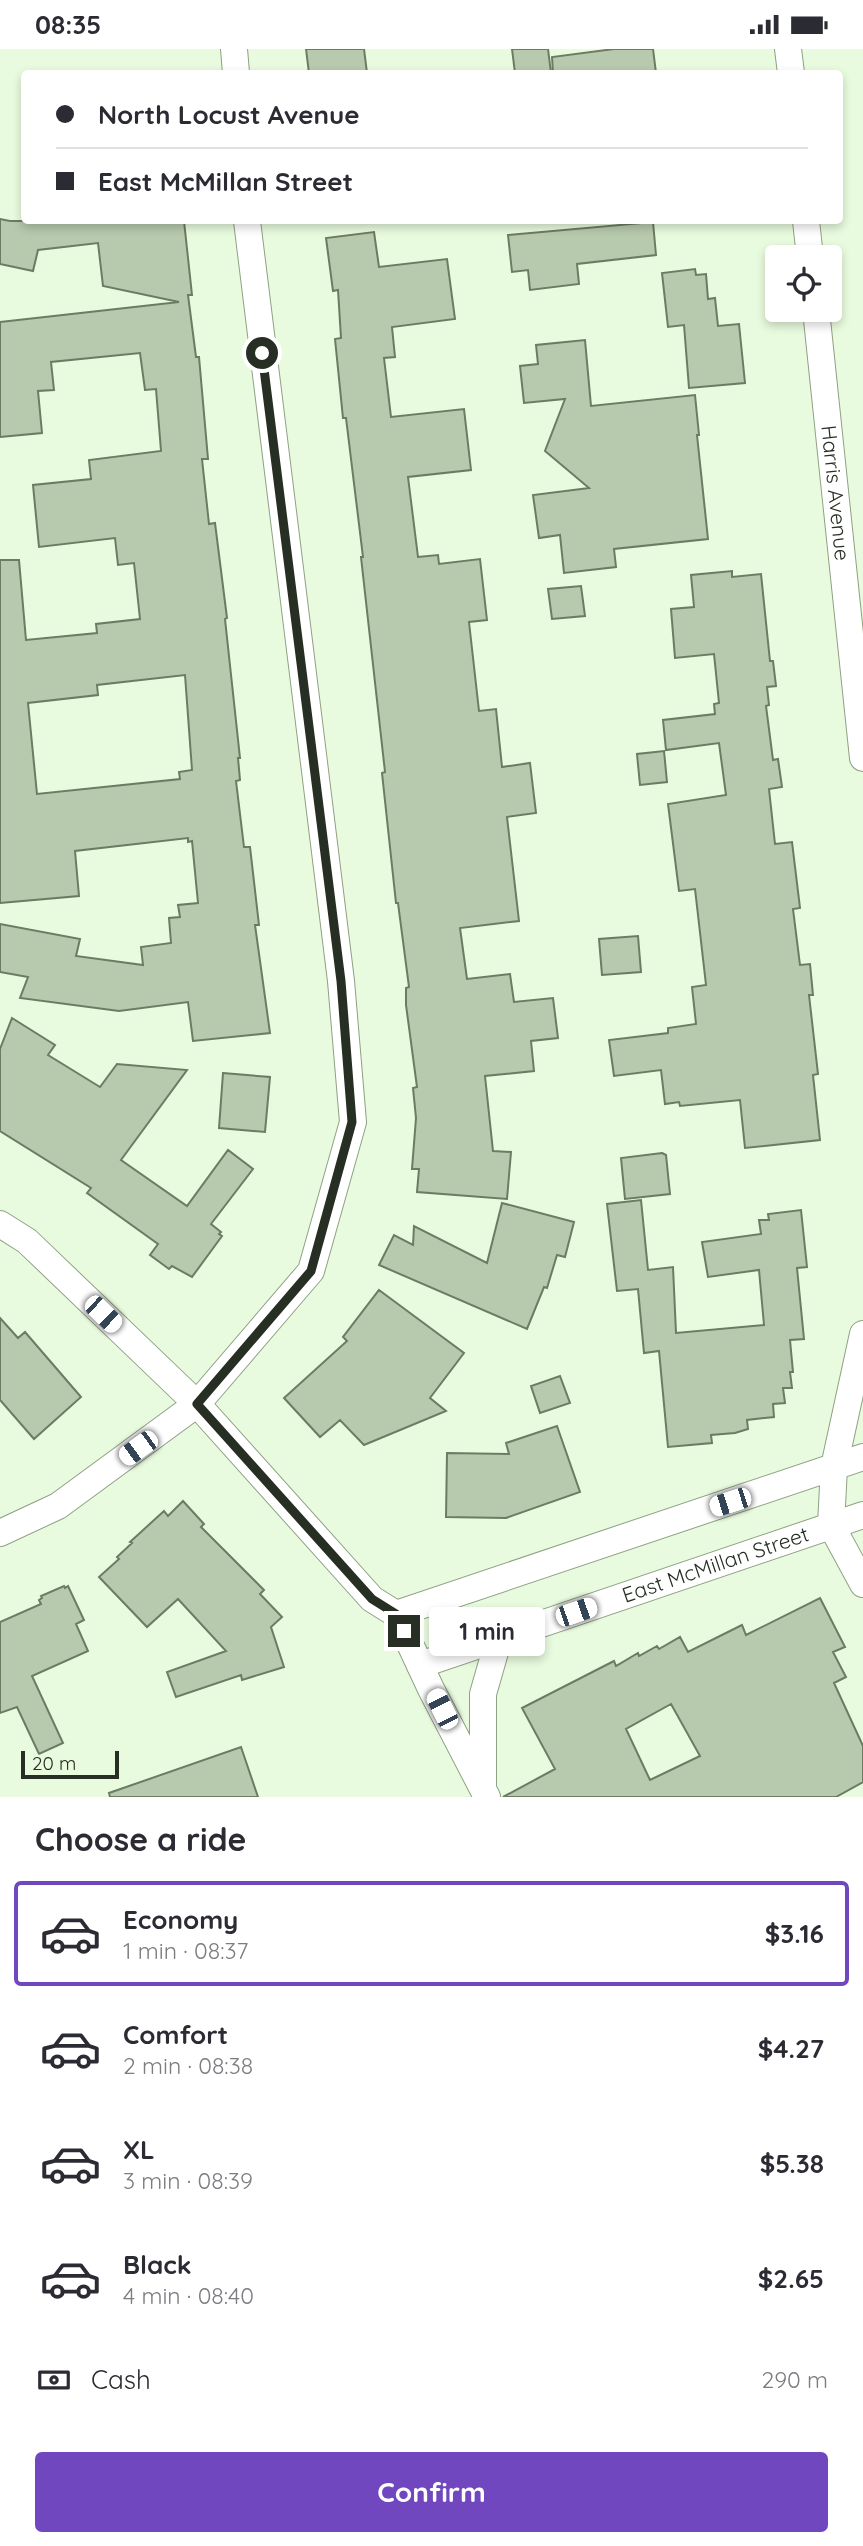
<!DOCTYPE html>
<html lang="en">
<head>
<meta charset="utf-8">
<style>
  body { margin:0; font-family:Quicksand,sans-serif; background:#f7f7f7; color:#2b2b33; height:100vh; display:flex; flex-direction:column; font-size:26px; white-space:nowrap }
  * { box-sizing:border-box; margin:0 }
  p { font-size:23px; color:#7c7c81 }
  .icon { flex:none; width:38px; height:38px; fill:none; stroke:currentColor; stroke-width:2; stroke-linecap:round; stroke-linejoin:round }
  .map { position:relative; height:1748px; overflow:hidden }
  .sheet { display:flex; flex-direction:column; background:#fff; flex:1 }
  .sheet>* { flex:none }
  .banner { position:absolute; left:21px; top:21px; width:822px; height:154px; border-radius:7px; box-shadow:0 4px 10px #0003; display:grid; align-content:center; height:154px; padding:0 35px; background:#fff }
  .buttons { position:absolute; left:765px; top:196px; display:grid; gap:14px }
  .buttons a { display:grid; place-items:center; width:77px; height:77px; border-radius:7px; background:#fff; box-shadow:0 4px 10px #0003; font-size:35px }
  .scale { position:absolute; left:21px; bottom:18px; width:98px; box-sizing:border-box; padding-left:7px; border:4px solid #272e23; border-top:0; font-size:19px; line-height:24px; white-space:nowrap; color:#272e23; -webkit-text-stroke:5px #e8fbde; paint-order:stroke }
  .end { position:absolute; width:32px; height:32px; margin:-16px; border:9px solid #272e23; background:#fff; box-shadow:0 0 0 4px #fff }
  .from { border-radius:50% }
  .bubble { position:absolute; height:49px; border-radius:7px; background:#fff; box-shadow:0 4px 10px #0003; font-size:23px; font-weight:700; line-height:49px; text-align:center }
  .car { position:absolute; width:21px; height:42px; margin:-21px -10px; border-radius:9px; box-shadow:0 0 5px 2px #0007; background:linear-gradient(#fff 24%,#345 0 40%,#fff 0 76%,#345 0 86%,#fff 0) }
  .banner b { display:flex; align-items:center; gap:24px; height:66px; font-size:26px }
  .banner b+b { border-top:2px solid #e1e1e2 }
  .banner i { width:18px; height:18px; background:#2b2b33 }
  ul { padding:0; list-style:none }
  li { display:flex; align-items:center; gap:21px; height:105px; margin:0 14px 10px; padding:0 21px; border:4px solid transparent; border-radius:7px }
  li div { flex:1 }
  li b { display:block; font-size:26px }
  li em { font-style:normal; font-weight:700 }
  li.current { border-color:#7047bf }
  li>.icon { width:63px; height:63px; stroke-width:1.5 }
  h2 { padding:0 35px; font-size:32px; line-height:84px }
  .pay { display:flex; align-items:center; gap:18px; height:77px; padding:0 35px; font-size:26px }
  .pay p { margin-inline-start:auto }
  .primary-button { display:flex; gap:14px; margin-top:auto; padding:14px 35px }
  .primary-button a { flex:1; height:80px; border-radius:7px; background:#7047bf; color:#fff; font-size:28px; font-weight:700; line-height:80px; text-align:center }
  .status { display:flex; justify-content:space-between; align-items:center; height:49px; padding:0 35px; background:#fff; direction:ltr }
  .status svg { height:19px; fill:currentColor }
  .map>svg:first-child { display:block }
  .building { fill:#b7caad; stroke:#6c7c62; stroke-width:2; fill-rule:evenodd }
  .lines { fill:none; stroke-linecap:round; stroke-linejoin:round }
  .minor-casing { stroke:#8fa185; stroke-width:28 }
  .minor { stroke:#fff; stroke-width:26 }
  .route { stroke:#272e23; stroke-width:9 }
  .labels { text-anchor:middle; stroke-width:6; stroke-linejoin:round; paint-order:stroke }
  .street-label { font-size:21px; fill:#272e23; stroke:#e8fbde }
</style>
</head>
<body>
<div class="status"><b>08:35</b><svg viewBox="0 0 49 12"><path d="M0 12V9h3v3zM5 12V6h3v6zM10 12V3h3v9zM15 12V0h3v12zM26 1h20v11H26zM47 4h2v5h-2z"/></svg></div>
<div class="map">
<svg width="863" height="1748" viewBox="0 0 863 1748">
  <rect width="100%" height="100%" fill="#e8fbde"/>
  <path class="building" d="M306,0h58l3,24h-58z
    M512,0h36l3,24h-36z
    M614,0h39l3,24h-103l-1,-16z
    M0,170l10,2h174l8,74h-4l8,62h3l9,102h-6l7,65 6,-1 12,95 -2,1 15,139h-2l2,22 -4,1 8,66h6l9,78h-4l15,108 -77,8 -5,-39 -69,9 -99,-13 8,-21 -28,-5v-48l80,15 -4,17 67,9 -2,-18 30,-4 -2,-25 11,-1 -2,-12 20,-2 -6,-62 -4,1v-4l-113,13 4,45 -79,7v-343h19l7,80 71,-7 -1,-9 44,-5 -6,-56 -16,2 -3,-27 -76,9 -6,-62 58,-6 -2,-19 72,-9 -5,-62 -11,1 -5,-37 -89,9 3,28 -16,1 4,42 -42,4v-115l179,-20 -76,-16 -5,-43 -60,7 -5,21 -33,-7zM185,626l7,95 -13,2 1,7 -143,15 -9,-91 70,-8 -1,-10z
    M653,173l3,33 -79,9 2,20 -49,6 -2,-20 -16,2 -4,-37z
    M374,183l5,35 68,-8 8,60 -63,8 3,30 -11,1 7,59 73,-8 7,61 -63,7 10,80 20,-2 1,9 41,-5 7,61 -18,2 10,89 17,-2 6,58 28,-4 6,50 -29,4 12,104 -59,7 7,51 43,-5 4,28 39,-4 5,40 -27,3 3,30 -49,5 8,75 18,1 -4,47 -90,-7 2,-23h-7l4,-51 -3,-30 4,-1 -11,-82v-17l3,-1 -11,-84h-2l-14,-130 3,-1 -24,-215h2l-17,-139h-3l-8,-79 6,-1 -3,-48 -5,1 -7,-53z
    M695,220l1,6 10,-1 2,25 7,-1 3,28 21,-2 6,59 -56,5 -5,-63 -16,2 -6,-54z
    M585,291l6,66 104,-11 4,40h-2l11,104 -94,10 2,18 -52,6 -4,-38 -21,3 -6,-43 56,-7 -44,-37 20,-52 -41,4 -4,-37 18,-2 -2,-19z
    M732,522v6l29,-3 9,87h3l3,25 -9,1 2,18 -3,1 7,54 5,-1 4,28 -13,2 6,55 17,-2 8,66 -7,1 7,56 10,-1 3,31h-4l9,79 -5,1 7,65 -75,8 -5,-48 -60,6 -1,-4 -14,2 -4,-34 -47,6 -5,-36 59,-7v-5l28,-4 -4,-37 14,-2 -11,-96 -16,2 -11,-87 58,-9 -7,-52 -53,7 -3,-30 52,-6 -1,-10 5,-1 -5,-49 -39,4 -4,-49 23,-2 -3,-32z
    M581,537l4,30 -33,3 -4,-30z
    M664,702l3,31 -27,3 -3,-31z
    M638,887l3,36 -39,3 -3,-36z
    M12,969l43,27 -7,10 52,32 17,-23 70,6 -66,90 66,46 41,-56 25,19 -42,55 10,8 -2,2 3,2 -30,41 -20,-11 -3,3 -19,-14 8,-11 -71,-51 4,-5 -91,-57v-82z
    M223,1024l47,4 -5,55 -46,-4z
    M662,1104l4,2 4,39 -45,5 -4,-41z
    M641,1151l7,70 25,-3 3,66 88,-8 -5,-55 -51,7 -6,-35 59,-8 -2,-14h10l-1,-6 33,-4 6,57 -10,1 7,71 -14,1 3,32h-3l2,16h-9l2,15 -12,1 1,13 -27,3 1,9 -13,4 -24,2 1,8 -44,4 -9,-96 -15,2 -6,-64 -21,2 -10,-87z
    M502,1154l72,19 -9,35 -8,-2 -10,33 -3,-1 -17,42 -148,-64 15,-30 19,10 1,-19 73,37z
    M379,1241l85,63 -34,45 16,13 -82,34 -24,-25 -20,17 -36,-39 63,-57 -4,-4z
    M0,1269l18,20 7,-6 56,65 -47,42 -34,-39z
    M560,1327l10,27 -30,10 -9,-27z
    M557,1377l23,66 -74,26 -60,-1 1,-64 62,1 -3,-11z
    M183,1452l21,23 -3,3 63,63 -4,4 22,23 -11,10 13,40 -42,13 -1,-5 -65,22 -9,-25 59,-21 -48,-52 -31,28 -48,-50 20,-18 -2,-2 15,-14 -2,-1 34,-31 4,5z
    M64,1537l1,2 3,-2 16,34 -8,4 12,27 -56,25 31,67 -24,11 -22,-47 -17,6v-91l41,-18 -2,-4 3,-2 -1,-2z
    M820,1549l25,49 -12,5 13,25 -12,6 29,63v36l-27,15h-333l52,-28 -33,-61 92,-47 2,5 22,-13 1,3 18,-10 2,3 21,-12 8,15 54,-27 4,10zM671,1655l29,52 -50,24 -24,-51z
    M241,1698l17,50h-148l-1,-4z"/>
  <g class="lines">
    <defs>
      <g id="minor">
        <path d="M234,0l2,24"/>
        <path d="M788,0l3,24"/>
        <path d="M806,172l4,36"/>
        <path id="s1" d="M816,261l47,448"/>
        <path d="M0,1175l27,17 170,163 114,-133 42,-149 -12,-141 -94,-760"/>
        <path d="M863,1285l-29,133 -3,58 32,59"/>
        <path d="M0,1484l58,-27 139,-102 175,195 24,15 35,75 56,108"/>
        <path d="M396,1565l467,-157"/>
        <path id="s2" d="M420,1616l443,-150"/>
        <path d="M483,1735v-90l16,-56"/>
      </g>
    </defs>
    <use href="#minor" class="minor-casing"/>
    <use href="#minor" class="minor"/>
  </g>
  <g class="lines">
    <path class="route" d="M262,304l79,628 11,141 -41,149 -114,133 175,195 24,15 8,17"/>
  </g>
  <g class="labels">
    <g class="street-label">
      <text dy="7" stroke="none"><textPath href="#s1" startOffset="184">Harris Avenue</textPath></text>
      <text dy="7" stroke="none"><textPath href="#s2" startOffset="312">East McMillan Street</textPath></text>
    </g>
  </g>
</svg>
<div class="buttons">
<a><svg class="icon" aria-label="locate" viewBox="0 0 24 24"><circle cx="12" cy="12" r="6"/><path d="M12 2v4M12 18v4M2 12h4M18 12h4"/></svg></a>
</div>
<div class="scale">20 m</div>
<i class="end from" style="left:262px;top:304px"></i>
<i class="end" style="left:404px;top:1582px"></i>
<div class="bubble" style="left:429px;top:1558px;width:116px">1 min</div>
<i class="car" style="left:103px;top:1265px;rotate:134deg"></i>
<i class="car" style="left:138px;top:1399px;rotate:234deg"></i>
<i class="car" style="left:730px;top:1453px;rotate:252deg"></i>
<i class="car" style="left:576px;top:1563px;rotate:71deg"></i>
<i class="car" style="left:442px;top:1660px;rotate:333deg"></i>
<div class="banner">
<b><i class="from"></i>North Locust Avenue</b>
<b><i></i>East McMillan Street</b>
</div>
</div>
<section class="sheet">
<h2>Choose a ride</h2>
<ul>
<li class="current"><svg class="icon" aria-label="car" viewBox="0 0 24 24"><path d="M5 17H2v-5l4-1 3-4h7l3 4 3 1v5h-3M9 17h6M6 11h13"/><circle cx="7" cy="17" r="2"/><circle cx="17" cy="17" r="2"/></svg><div><b>Economy</b><p>1 min · 08:37</p></div><em>$3.16</em></li>
<li><svg class="icon" aria-label="car" viewBox="0 0 24 24"><path d="M5 17H2v-5l4-1 3-4h7l3 4 3 1v5h-3M9 17h6M6 11h13"/><circle cx="7" cy="17" r="2"/><circle cx="17" cy="17" r="2"/></svg><div><b>Comfort</b><p>2 min · 08:38</p></div><em>$4.27</em></li>
<li><svg class="icon" aria-label="car" viewBox="0 0 24 24"><path d="M5 17H2v-5l4-1 3-4h7l3 4 3 1v5h-3M9 17h6M6 11h13"/><circle cx="7" cy="17" r="2"/><circle cx="17" cy="17" r="2"/></svg><div><b>XL</b><p>3 min · 08:39</p></div><em>$5.38</em></li>
<li><svg class="icon" aria-label="car" viewBox="0 0 24 24"><path d="M5 17H2v-5l4-1 3-4h7l3 4 3 1v5h-3M9 17h6M6 11h13"/><circle cx="7" cy="17" r="2"/><circle cx="17" cy="17" r="2"/></svg><div><b>Black</b><p>4 min · 08:40</p></div><em>$2.65</em></li>
</ul>
<div class="pay"><svg class="icon" aria-label="cash" viewBox="0 0 24 24"><path d="M3 7h18v10H3z"/><circle cx="12" cy="12" r="2"/></svg>Cash<p>290 m</p></div>
<div class="primary-button"><a>Confirm</a></div>
</section>
</body>
</html>
